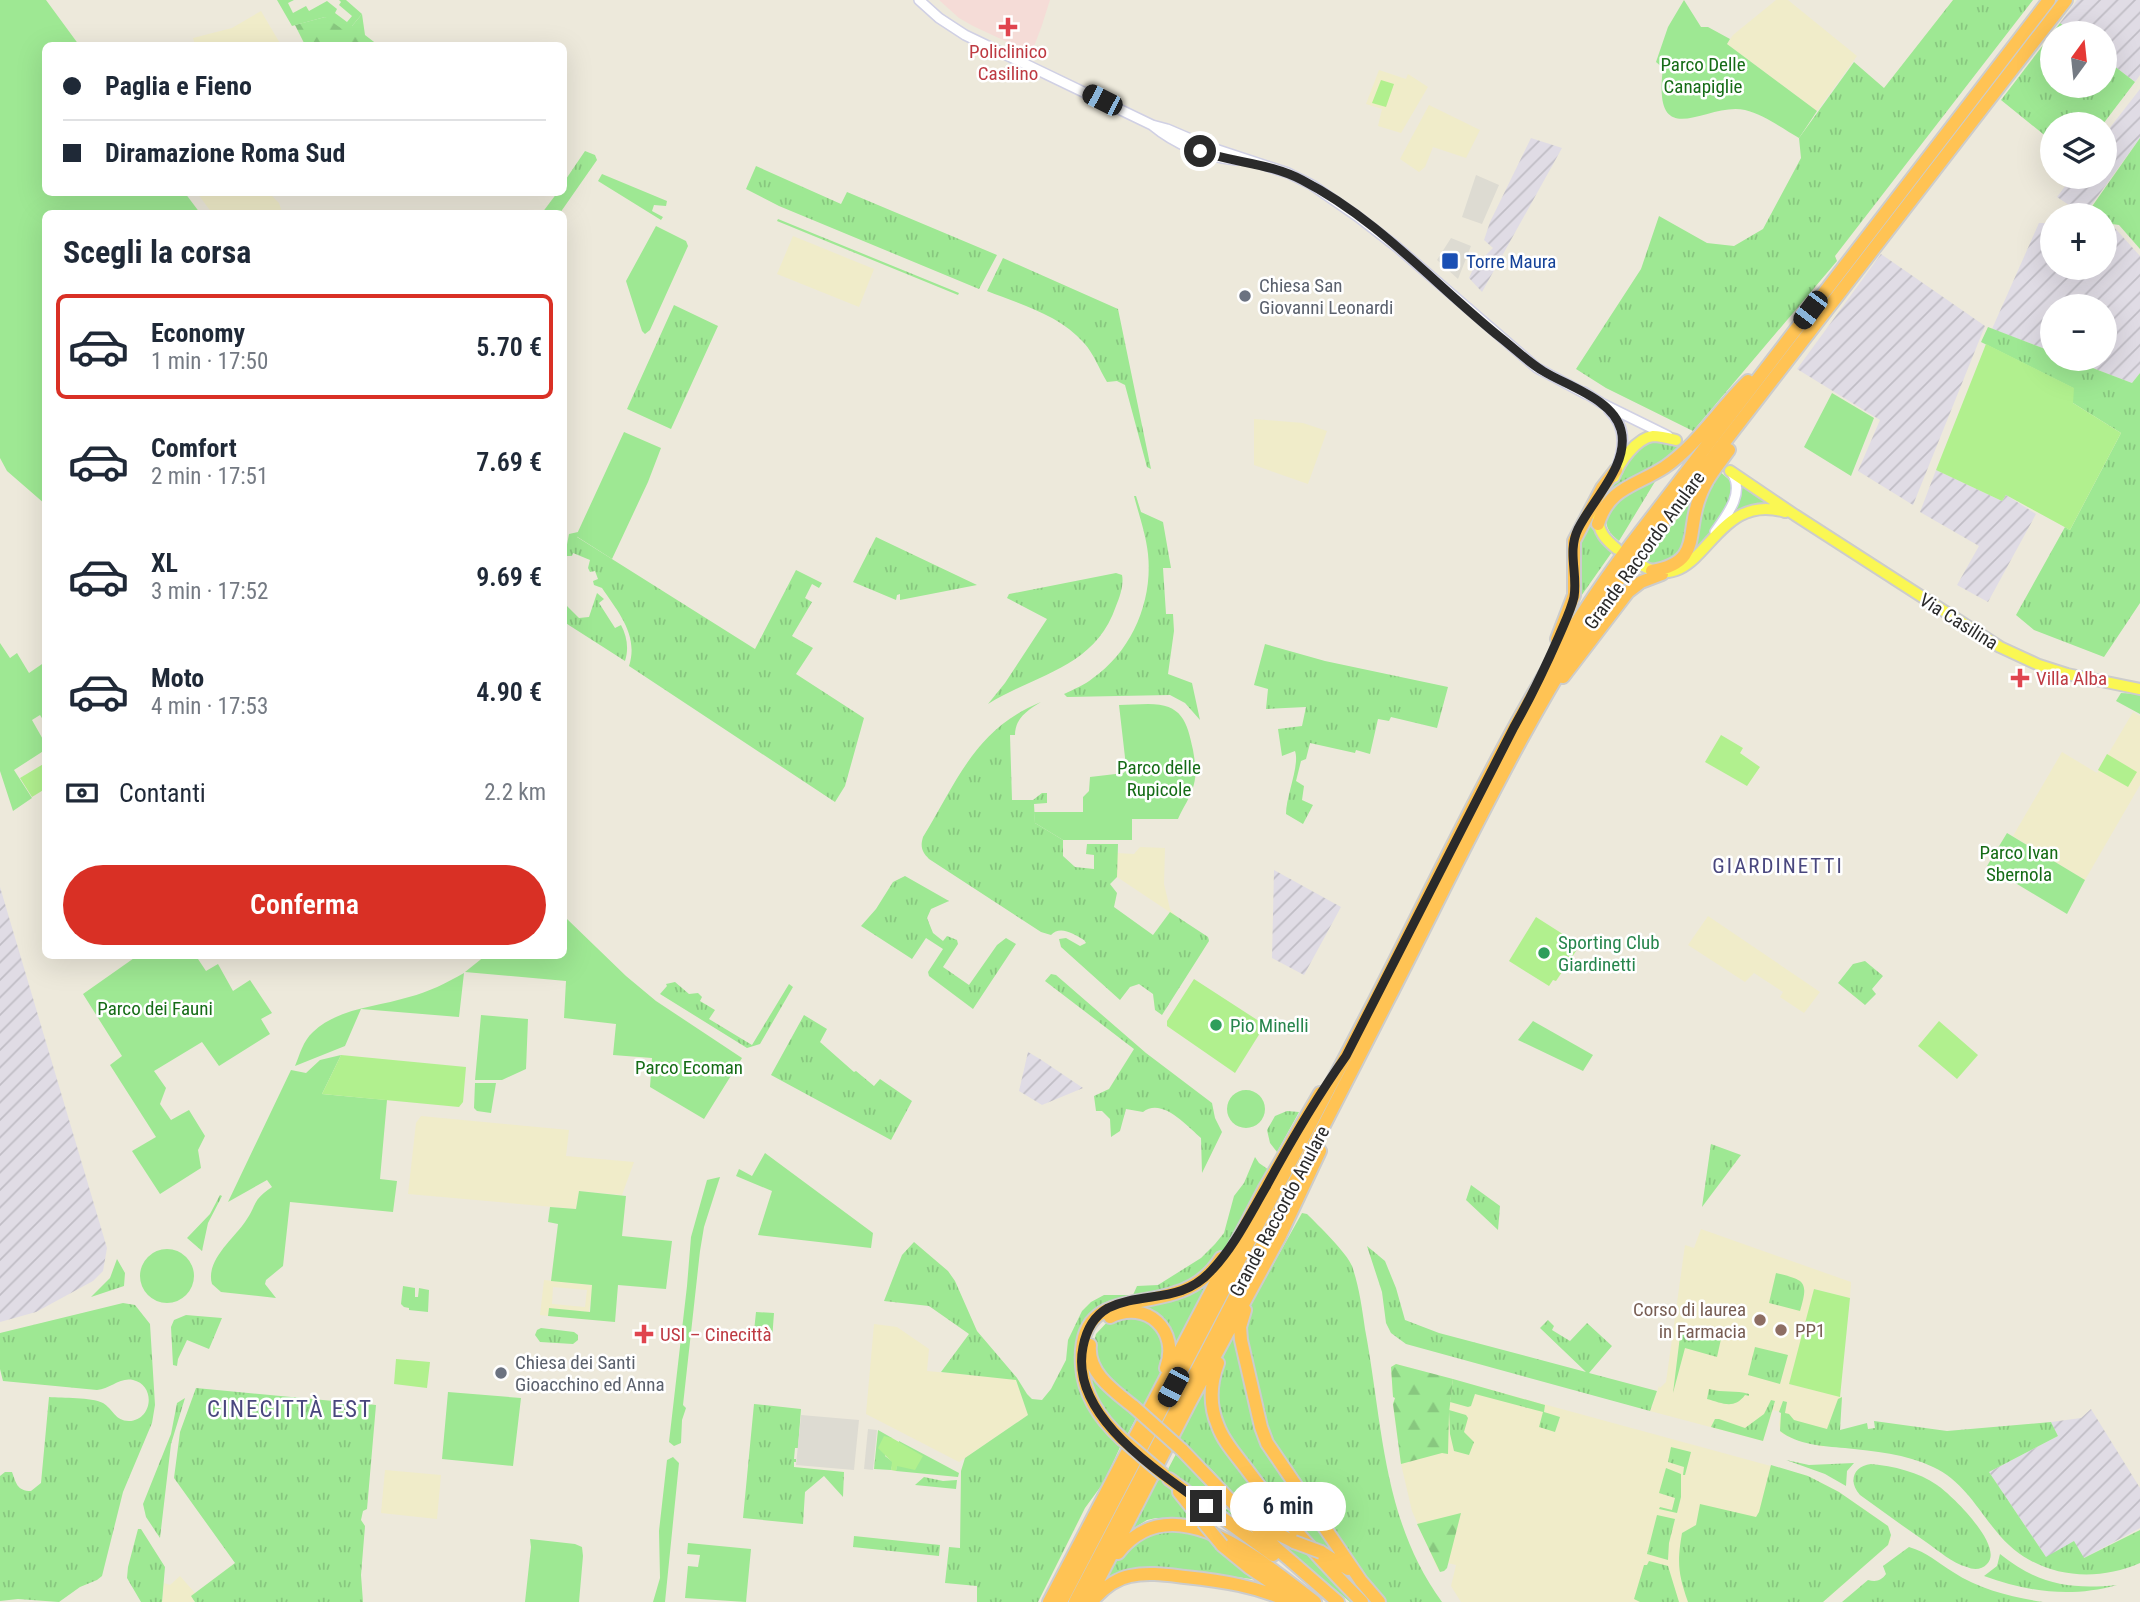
<!DOCTYPE html>
<html lang="it">
<head>
<meta charset="utf-8">
<style>
  body { margin:0; font-family:"Roboto Condensed",sans-serif; background:#f6f6f7; color:#1f2937; height:100vh; display:flex; flex-direction:column; font-size:26px; white-space:nowrap }
  * { box-sizing:border-box; margin:0 }
  p { font-size:23px; color:#747a83 }
  .icon { flex:none; width:38px; height:38px; fill:none; stroke:currentColor; stroke-width:2; stroke-linecap:round; stroke-linejoin:round }
  .map { position:relative; flex:1; overflow:hidden }
  .details { position:absolute; left:42px; top:210px; width:525px; height:749px; display:flex; flex-direction:column; background:#fff; border-radius:10px; box-shadow:0 7px 28px #0002 }
  .details>* { flex:none }
  .guide { position:absolute; left:42px; top:42px; width:525px; height:154px; border-radius:10px; box-shadow:0 7px 28px #0002; display:grid; align-content:center; height:154px; padding:0 21px; background:#fff }
  .needle { width:46px; rotate:15deg }
  .buttons { position:absolute; left:2040px; top:21px; display:grid; gap:14px }
  .buttons a { display:grid; place-items:center; width:77px; height:77px; border-radius:50%; background:#fff; box-shadow:0 7px 28px #0002; font-size:35px }
  .end { position:absolute; width:32px; height:32px; margin:-16px; border:9px solid #2a2a2a; background:#fff; box-shadow:0 0 0 4px #fff }
  .from { border-radius:50% }
  .bubble { position:absolute; height:49px; border-radius:24px; background:#fff; box-shadow:0 7px 28px #0002; font-size:23px; font-weight:600; line-height:49px; text-align:center }
  .car { position:absolute; width:21px; height:42px; margin:-21px -10px; border-radius:9px; box-shadow:0 0 5px 2px #0007; background:linear-gradient(#222 24%,#8ab4d8 0 40%,#222 0 76%,#8ab4d8 0 86%,#222 0) }
  .guide b { display:flex; align-items:center; gap:24px; height:66px; font-size:26px }
  .guide b+b { border-top:2px solid #e0e1e3 }
  .guide i { width:18px; height:18px; background:#1f2937 }
  ul { padding:0; list-style:none }
  li { display:flex; align-items:center; gap:21px; height:105px; margin:0 14px 10px; padding:0 7px; border:4px solid transparent; border-radius:10px }
  li div { flex:1 }
  li b { display:block; font-size:26px }
  li em { font-style:normal; font-weight:600 }
  li.active { border-color:#d93025 }
  li>.icon { width:63px; height:63px; stroke-width:1.5 }
  h2 { padding:0 21px; font-size:32px; line-height:84px }
  .pay { display:flex; align-items:center; gap:18px; height:77px; padding:0 21px; font-size:26px }
  .pay p { margin-inline-start:auto }
  .button { display:flex; gap:14px; margin-top:auto; padding:14px 21px }
  .button a { flex:1; height:80px; border-radius:42px; background:#d93025; color:#fff; font-size:28px; font-weight:600; line-height:80px; text-align:center }
  .map>svg:first-child { display:block }
  .industrial { fill:url(#industrial-furrows) }
  .education { fill:#f0ecc9; fill-rule:evenodd }
  .medical { fill:#f5dcd7 }
  .grass { fill:url(#grass-tufts) }
  .forest { fill:url(#forest-firs) }
  .park { fill:#9ee893 }
  .pitch { fill:#b1f08e }
  .plaza { fill:#dddbd2 }
  .lines { fill:none; stroke-linecap:round; stroke-linejoin:round }
  .secondary-casing { stroke:#d0d0e4; stroke-width:12 }
  .primary-casing { stroke:#ccc; stroke-width:14 }
  .highway-casing { stroke:#ccc; stroke-width:16 }
  .secondary { stroke:#fff; stroke-width:9 }
  .primary { stroke:#faf753; stroke-width:10 }
  .highway { stroke:#ffc354; stroke-width:12 }
  .highway-bridge-casing { stroke:#ccc; stroke-width:16; stroke-linecap:butt }
  .highway-bridge { stroke:#ffc354; stroke-width:12 }
  .route { stroke:#2a2a2a; stroke-width:9 }
  .health-dot { fill:#e0444e; stroke:#fff; stroke-width:2.5 }
  .transit-dot { fill:#1a4fb4; stroke:#fff; stroke-width:2.5 }
  .worship-dot { fill:#6b7280; stroke:#fff; stroke-width:2.5 }
  .leisure-dot { fill:#2e9e5b; stroke:#fff; stroke-width:2.5 }
  .education-dot { fill:#8d6e63; stroke:#fff; stroke-width:2.5 }
  .labels { text-anchor:middle; stroke-width:5; stroke-linejoin:round; paint-order:stroke }
  .health-label { font-size:19px; fill:#be3a42; stroke:#fff; text-anchor:start }
  .park-label { font-size:19px; fill:#156c16; stroke:#fff }
  .transit-label { font-size:19px; fill:#164399; stroke:#fff; text-anchor:start }
  .worship-label { font-size:19px; fill:#5b616d; stroke:#fff; text-anchor:start }
  .street-label { font-size:19px; fill:#2a2a2a; stroke:#fff }
  .leisure-label { font-size:19px; fill:#27864d; stroke:#fff; text-anchor:start }
  .education-label { font-size:19px; fill:#785e54; stroke:#fff; text-anchor:end }
  .neighbourhood-label { font-size:21px; letter-spacing:2px; fill:#49477e; stroke:#fff }
  .quarter-label { font-size:23px; letter-spacing:2px; fill:#49477e; stroke:#fff }
</style>
</head>
<body>
<div class="map">
<svg width="2140" height="1602" viewBox="0 0 2140 1602">
  <defs>
    <pattern id="industrial-furrows" width="10" height="10" patternUnits="userSpaceOnUse" patternTransform="scale(1.75)"><rect width="10" height="10" fill="#e0dce5"/><path d="M-1 1l2-2M0 10L10 0M9 11l2-2" fill="none" stroke="#c0bdc5"/></pattern>
    <pattern id="grass-tufts" width="24" height="20" patternUnits="userSpaceOnUse" patternTransform="scale(1.75)"><rect width="24" height="20" fill="#9ee893"/><path d="M3 7l-1-3M5 7V3M7 7l1-3M15 17l-1-3M17 17v-4M19 17l1-3" fill="none" stroke="#88c77f"/></pattern>
    <pattern id="forest-firs" width="22" height="20" patternUnits="userSpaceOnUse" patternTransform="scale(1.75)"><rect width="22" height="20" fill="#9ee893"/><path d="M5 1l3.5 6h-7zM16 11l3.5 6h-7z" fill="#88c77f"/></pattern>
  </defs>
  <rect width="100%" height="100%" fill="#ede9db"/>
  <path class="industrial" d="M2077,0h63v75l-5,7 -30,-23v-26h-32l-13,-10z
    M2140,89v49l-56,77 -27,-18 15,-20h33v-43z
    M1531,138l31,10 -80,144 -13,-14 5,-11 19,-19 -9,-8 6,-18z
    M2039,223h14v45h52v-42h8l27,30v117l-8,10 -63,-24h36v-53h-52v46l-61,-23z
    M1881,254l104,72 -72,179 -55,-34 22,-51 -83,-51z
    M1936,470l66,31 4,-6 30,19 -48,88 -31,-17 22,-39 -59,-34z
    M1274,870l67,37 -37,68 -32,-17z
    M0,887l107,361 -4,23 -10,10 -57,31 -36,10z
    M1028,1052l12,7 43,29 -41,17 -23,-14z
    M2091,1409l49,79v40l-56,30 -38,-1 -57,-85 69,-36 -7,-14 30,-4z"/>
  <path class="education" d="M1776,0h12l69,56 -40,55 -90,-67 6,-9z
    M261,11l20,34h-86l-2,-7 39,-10z
    M1379,70l27,9 2,-5 20,13 -27,46 -23,-7 4,-17 -16,-5z
    M1429,105l51,25 -14,28 -33,-11 -8,20 -6,5 -19,-13z
    M197,193h72l10,10 2,6 -1,4h-68z
    M793,236l81,33 -15,38 -82,-33z
    M1254,419l49,4 24,8 -19,53 -54,-19z
    M2133,712l7,4v69l-55,95 -72,-44 49,-84 35,21z
    M1140,847l25,1 -1,36 6,25 7,8 -60,-40v-24l17,1z
    M1708,916l112,76 -16,21 -24,-16 3,-5 -29,-19 -9,9 -57,-37z
    M421,1116l148,14 -3,26 68,6 -12,33 -43,-4 -3,18 -168,-15 8,-71z
    M1701,1229l150,53 -1,16 -35,-9 -26,95 53,13 -3,33 -16,17 -32,-9 -10,-5 -2,-9 2,-12 -8,-2 -10,31 -113,-30 9,-25 1,2 6,-6 19,-137 9,3z
    M544,1280l49,5 -4,27 -39,-3 -2,7 -8,-1zM553,1287l34,3 -2,17 -33,-3z
    M874,1324l23,3 32,22 -2,22 89,8 12,36 -69,47 -93,-48z
    M1396,1364l412,112 31,16 49,34 3,14 -3,5 -65,57h-362l-10,-16 5,-21 -8,-2 -4,8 -6,-1 -26,-59 -11,-47 -8,-60 2,-6 -2,-1 -2,-30z
    M385,1470l56,5 -4,44 -56,-6z
    M180,1576l15,17 -4,3 4,6h-33l2,-19 6,2z"/>
  <path class="medical" d="M939,0h111l-9,28 -8,21 -4,3 -56,-26 -14,-8z"/>
  <path class="grass" d="M1953,0h80l-198,256 2,5 -144,170 -87,-43 -30,-19 65,-100 18,-53 48,27 27,3 29,-17 38,-71 -2,-20 55,-76 30,26z
    M2060,23l13,10h-20v53h52v-27l30,23 -32,42h-50v18l-52,-42z
    M2140,138v111l-21,-24 -14,-2v-8h-19z
    M585,151l10,4 2,5 -37,53h-18l15,-20 7,-1v-10z
    M756,166l85,38 6,-12 150,63 -18,34 -200,-83 -33,-17z
    M778,219l181,74 -1,2 -181,-74z
    M1003,258l115,51 33,160 -4,-2 -22,-82 -8,-4 -10,1c-8,-13 -13,-28 -23,-39 -24,-28 -64,-39 -97,-52z
    M674,305l44,21 -47,103 -44,-20z
    M1988,327l65,25v7h16l63,24 8,-10v230l-36,54 -70,-27 -18,-15 49,-88 5,3 51,-97 -48,-30v-15l-92,-46z
    M1656,439l25,9 -4,5 -73,48 32,-54z
    M1717,469l17,15 -7,28 -33,41 -12,10 18,-64z
    M1659,475l-40,66c-15,-12 -15,-20 -9,-38z
    M1739,480l38,26 -29,1 -22,14 11,-16z
    M1696,495l-14,61 -22,10 -16,-5z
    M1134,496h2l5,16 22,10 8,46h-8l3,46h7l1,17 -6,43 24,9 8,37 -15,-17 -15,-8 -103,2 -3,-3c10,-5 21,-9 29,-16 39,-27 60,-77 55,-124 -2,-19 -9,-39 -14,-58z
    M1593,518c0,15 8,24 19,34l-33,47 -4,-50z
    M578,532l-1,5 178,112 41,-79 26,13 -3,5 -7,-4 -7,14 7,4 -20,34 21,12 -17,26 68,44 -19,68 -10,16 -206,-136c10,-31 -11,-54 -27,-78l-8,-3 -1,-4 5,-2 -3,-8 -5,1 -2,-4 2,-8 -17,-7 -1,3h-5l-3,4 5,-26z
    M876,537l101,48 -77,15v-6l-3,1 -1,5 -43,-18z
    M1116,573l6,2c2,9 -2,22 -6,31 -21,62 -80,68 -128,98l17,-21 42,-64 -40,-21 2,-4z
    M597,593l7,6 -5,4 16,25 6,-3c6,11 8,24 4,36l-61,-39 2,-17 13,13 10,-1z
    M1265,644l60,17 123,26 -11,41 -46,-11 -2,4 -11,-2 -8,35 -14,-4 -1,3 -45,-10 -4,16 -5,2 -5,20 8,5 -2,14 11,5 -10,19 -17,-10c0,-18 14,-49 9,-63l-13,5 -4,-27 24,-3 4,-19 -40,2 2,-20 -14,-4z
    M1041,702c-13,8 -26,16 -26,33h-5l2,65h21l9,-7h5v10l-13,1 1,19 28,17v16l12,11 19,2v-14l-8,-1 1,-10h31l-1,33 -7,7 7,9 -3,14 39,28 17,-23 38,25 1,4 -47,74 -7,-5 -2,-16 -14,-10 -9,3 -10,13 -59,-53 -2,-8 7,-1 14,8 6,-3 -2,-3c-10,-6 -24,-15 -33,-5l-10,-3 -112,-73c-7,-7 -9,-12 -6,-22 35,-57 52,-108 118,-135z
    M905,876l44,25 -18,8 -4,9 6,15 10,8 4,-5 10,4 1,4 -15,23 26,18 28,-40 9,-7 10,6 -43,65 -44,-33 -1,-4 15,-23 -17,-11 -14,21 -51,-33 15,-17 17,-27z
    M1865,961l18,15 -11,13 4,5 -11,11 -27,-22 15,-19z
    M1051,974l5,1 90,78 66,50 3,15 7,14 -20,41 -1,-35c-14,-12 -39,-41 -58,-26l-17,-3 -6,22 -9,6 -1,-18 -8,-8h-6l-2,-15 15,-7 25,-40 -89,-68z
    M675,982l14,12 9,-1 4,4 -2,4 15,9 -6,9 43,26 37,-61 4,3 -33,57 -13,4 -87,-54 7,-8 -1,-2z
    M804,1015l23,14 -7,13 34,30 2,-1 18,15 6,-7 32,22 -21,39 -120,-65z
    M1287,1111l12,1 -22,40 -7,-9 -3,-13 8,-14z
    M1711,1144l30,11 -39,52z
    M1255,1157l4,6 10,7c-22,43 -45,99 -92,120 -16,7 -46,9 -64,12 -10,13 -30,35 -36,48 -12,30 28,73 44,95l-17,37 -19,26 -47,94h-61v-16l-32,-3 4,-36 11,1 1,-77 4,-13 63,-43 -12,-35 -75,-8 28,-38 -40,-28 -45,-5 18,-46 12,-13 34,29 7,10 22,50 40,47 10,16 5,5 10,1 9,-11 15,-29 2,-20 14,-29 9,-9 13,-7h29l4,-9 21,-1 43,-27 14,-14 9,-11 10,-37 10,-13z
    M1471,1185l29,21 -2,24 -32,-30z
    M220,1195l2,1 -14,27 -6,28 -15,-13 23,-24z
    M1302,1213l5,1c11,11 40,39 45,52 7,20 10,42 13,63 18,95 17,191 77,273h-58l-13,-15 -105,-155 -21,-95 4,-29z
    M1367,1246l18,15 11,27 9,32 34,13 147,39 -46,-44 8,-8 6,6 -2,4 18,11 17,-18 25,23 -23,27 68,18 -7,20 -244,-67 -15,-11 -5,-10 -4,-31z
    M117,1259l8,14 -1,13 -33,11 19,-19z
    M1776,1273c29,7 33,8 24,38l-31,-8z
    M1213,1278l-36,70 -4,2 -39,-46z
    M123,1303l12,2 15,19 5,81 -3,18 -29,69 -21,84 -5,4 -17,7 -21,15 -41,-3 -18,2v-125l5,-4h7c4,11 5,19 19,19l10,-8 8,-86c14,1 42,0 54,6 10,6 12,18 26,18 24,-1 27,-36 4,-41 -13,-3 -23,9 -36,10l-94,-9 -3,-12v-36z
    M1135,1313l28,19 2,33 -23,43 -46,-42 -4,-18 4,-14 14,-15z
    M186,1315l36,3 -13,31 -22,-9 -9,19 -1,7 -4,-1 -2,-38 3,-7z
    M541,1328l33,4 4,3v5l-5,4 -33,-2 -5,-7 2,-5z
    M1681,1328l40,11 -4,18 -32,-9 -12,45z
    M1235,1331l23,97 81,127 -25,-10 -84,-103 -15,-40 7,-43z
    M1755,1347l33,8 -8,29 -32,-9z
    M1090,1368l47,48 -11,21 -21,-19 -20,-49z
    M1453,1379l92,26 -1,7 16,5 -5,15 -16,-5 4,-15 -68,-18 -4,12 -3,1 -18,-5z
    M1207,1382l1,25 65,105 21,27 -29,-14 -10,-8 -42,-46 -35,-30z
    M196,1388l180,17 -9,104 -4,2 -2,9 4,6 -4,49 2,27h-168l-4,-6 44,-33 -61,-85 6,-46z
    M1709,1389c14,4 27,1 40,5v2l-4,-1c-11,15 -23,8 -38,4z
    M1842,1397l-2,33 27,-7 1,6 7,-1 -1,-7 73,10 104,-9 7,14 -69,36 57,85 28,-16 10,17 56,-28v33c-50,22 -109,13 -144,-32 -20,-24 -33,-50 -63,-64 -27,-13 -59,-16 -88,-19 -23,-2 -47,-3 -65,-17l1,-18 -2,-1 4,-11 4,1 -2,11 4,1 5,6 33,9 11,-30z
    M185,1398l-14,46 -11,94 -14,-21 -3,-13 28,-70 6,-31z
    M1771,1400l4,1 -12,40 -52,-14 4,-8h4l26,9 19,-14z
    M754,1404l47,5 -3,39h-3l-1,11h2v3h-2v5l50,5 -1,25 -19,-21 -19,16 -2,32 -60,-6z
    M1449,1410l17,5 2,3 -4,14 10,10 -5,13 -15,-4 -4,-17z
    M878,1430l14,8 -7,18 8,6 -2,8 -17,-1z
    M899,1441l60,32 -1,4 -62,-6z
    M1671,1447l20,5 -6,23h-2l1,-8 -16,-5z
    M1176,1454l47,50 -1,2 18,11 29,29 -103,-73z
    M1786,1460l23,5 45,-2 -7,8 -1,15 -21,-12z
    M1871,1464c22,2 48,8 66,21 15,10 68,62 50,79 -5,6 -14,6 -20,3 -15,-4 -28,-16 -41,-25 -22,-15 -44,-31 -66,-47 -12,-13 -7,-29 11,-31z
    M1771,1465l37,11 31,16 49,34 3,9 -3,10 -65,57h-135c-10,-29 -11,-39 -6,-69l14,-8 4,-21 56,13 3,-5z
    M1666,1468l15,6v23l-4,16 -18,-4 1,-2 12,3 3,-12 -16,-5z
    M924,1477l19,4 14,-1 -1,9 -41,-4z
    M1158,1478l9,7 27,35 -38,-2 -9,2 -18,11z
    M1657,1515l18,4 -6,24 -1,17 -21,-6z
    M138,1529h3l24,38 -3,35h-21l-14,-24 1,-11z
    M1151,1530l55,3 59,48 -42,-6 -80,-7 -19,3 -19,8 18,-28z
    M854,1536l86,9 -1,11 -86,-9z
    M1275,1539l30,11 49,52h-4z
    M1909,1547c18,5 29,16 44,25 27,18 59,25 90,30h-201l26,-22c8,2 13,1 18,-6l-3,-8z
    M2000,1554c37,30 70,36 117,31 -46,13 -89,7 -133,-9l13,-10z
    M1649,1561l19,5 11,36h-39l-6,-3 10,-34h3z"/>
  <path class="forest" d="M362,14l3,21 13,10h-73l-10,-20 30,-8 27,9z
    M1396,1364l57,15 -4,34 -1,41 -6,-1 -41,11 -8,-60 2,-6 -2,-1 -2,-30z
    M1461,1513l-14,55 -3,3 -4,1 -23,-48z"/>
  <path class="park" d="M0,0h46l33,45 -33,1v146l139,1 15,20 -154,1 -1,290 -38,-33 -7,-13z
    M277,0h17l-6,3 5,10 13,-7 3,5 18,-10 10,8 -2,4 12,9 5,-6 -13,-11 2,-3 -2,-2h7l16,14 -10,12 -10,3 -17,-12 -33,9z
    M1684,0l17,27h7l22,12 -3,5 90,67 -18,27c-16,-9 -36,-24 -54,-28 -38,-9 -93,46 -82,-42l-7,-6 12,-35z
    M602,174l65,27 -1,5 -12,-1 -2,6 11,6 -2,3 -63,-39z
    M656,226l30,15 2,5 -38,84 -5,4 -3,-3 -16,-50z
    M1832,393l42,25 -23,58 -47,-29z
    M624,432l37,16 -13,34 -36,77 -36,-23z
    M0,643l10,15 7,-5 12,20 16,-11v61l-5,-8 -8,5 13,23v7l-31,20 18,28 -19,13 -13,-40z
    M2121,693l19,1v20l-24,-13z
    M1148,704c34,0 39,17 45,46 2,12 4,22 1,34 -3,13 -11,23 -16,35h-46v21h-69l-28,-17 -1,-11h49v-15l6,-6 1,-14 34,-4 2,-7 -7,-61z
    M2007,833l78,47 -18,34 -80,-48z
    M564,897l3,22 59,57 30,25 86,57 -38,61 -54,-32 2,-29 -39,-3 3,-31 -52,-6 2,-37 -101,-9 20,-16h79v-23l3,-4 -3,-4z
    M137,956h59l10,15 12,-7 15,27 17,-11 22,33 -11,6 9,15 -51,32 -17,-24 -48,29 12,17 -6,16 11,16 18,-10 16,26 -7,14 3,18 -41,26 -28,-43 24,-14 -46,-72 12,-9 -39,-62z
    M464,973l-5,44 -98,-8 -16,37 -50,20c5,-12 8,-25 18,-34 25,-24 64,-25 96,-35 20,-5 37,-14 55,-24z
    M481,1015l47,4 -2,50 -24,11h-27z
    M1533,1021l60,34 -10,16 -65,-31z
    M341,1055l-19,39 65,6 -7,79 17,2 -4,31 -103,-10 -7,64 -17,14 -1,4 11,14 -55,-6 -9,-8c-7,-23 22,-46 33,-62 13,-18 6,-21 27,-35l-5,-7 -39,22 63,-132 15,3 14,-13z
    M475,1083h21l-5,30 -14,-2 -3,-3z
    M1227 1109a19 19 0 1 1 38 0a19 19 0 1 1-38 0Z
    M765,1153l108,80 -2,15 -113,-13 14,-44 -36,-15 3,-7 13,7z
    M720,1177l-16,50 -4,24 -17,154 3,3 -4,12 -1,23 -7,3 -5,-4 18,-156 4,-49 16,-57z
    M579,1191l47,5 -4,40 50,5 -6,48 -48,-4 -3,37 -67,-6 1,-8 41,4 2,-27 -41,-4 7,-57 -10,-2 2,-15 26,2z
    M140 1276a27 27 0 1 1 54 0a27 27 0 1 1-54 0Z
    M403,1286l12,2v9h3l1,-9 10,2 -1,22 -19,-2v-2l-5,-1 -3,-3z
    M756,1312l18,1 -2,27 -19,1z
    M448,1392l73,6 -8,68 -71,-7z
    M673,1457l6,6 -14,139h-12l7,-24 -1,-47 8,-71z
    M530,1539l45,5 7,3 1,9 -4,46h-54l6,-55z
    M688,1543l63,6 -5,53 -61,-4 3,-32 10,1 2,-12 -13,-1z"/>
  <path class="pitch" d="M1381,80l13,4 -8,23 -14,-4z
    M1986,344l88,44 -1,15 48,30 -51,97 -64,-35 -4,6 -66,-31z
    M1721,735l22,13 -3,5 20,14 -13,19 -42,-24z
    M2107,754l30,18 -9,15 -30,-17z
    M45,763v26l-13,8 -12,-19z
    M1536,917l44,28 -24,36 -3,-1 -4,6 -40,-25z
    M1194,979l71,46 -30,48 -68,-47v-5z
    M1939,1021l39,34 -21,24 -39,-33z
    M341,1055l125,12 -3,35 -4,5 -137,-13z
    M1814,1289l36,9 -10,99 -51,-13z
    M396,1359l34,3 -3,26 -33,-4z
    M884,1436l8,2 31,18 -8,14 -18,-4 -1,5 -5,-1 1,-8 -14,-14z"/>
  <path class="plaza" d="M1476,175l23,10 -17,39 -20,-7z
    M1451,238l20,8 -13,33 -21,-19z
    M801,1415l58,5 -5,50 -58,-5z
    M868,1429l9,1 -4,40 -9,-1z"/>
  <g class="lines">
    <defs>
      <path id="secondary" d="M919,0l20,18 26,17 187,90c23,19 53,32 84,35
        M1152,125l15,4 42,18 79,26 24,12 45,31 40,31 140,121 49,26
        M1584,392l19,12 65,32
        M1609,410c16,15 16,34 9,54
        M1715,532c12,-17 30,-39 17,-59"/>
      <path id="primary" d="M1730,471l65,44 205,132 39,18 28,9 73,15
        M1614,477c5,-14 22,-39 39,-41 7,0 15,2 23,4
        M1598,517c0,15 8,23 19,32
        M1641,565c63,36 69,-76 144,-53"/>
      <path id="highway" d="M1598,524c11,-37 38,-38 67,-57 32,-22 55,-59 83,-86
        M1652,571c51,-9 33,-38 48,-75 6,-17 18,-31 29,-46
        M1557,639l17,-44v-54l28,-53 14,-18
        M1563,677l65,-85 13,-10 21,-8
        M1245,1310l-5,17 1,13 20,87 6,16 94,138 18,21
        M1110,1317c37,-18 70,14 56,51
        M1090,1345c-3,28 24,46 44,62
        M1218,1363c-8,21 -9,42 0,63 6,17 20,31 30,45 35,47 73,90 114,131
        M1122,1439c-22,-20 -38,-43 -40,-73 -5,-71 49,-58 93,-73 20,-6 35,-17 46,-35
        M1182,1450l94,98 62,54
        M1169,1479l104,76
        M1179,1492l24,30
        M1260,1525l34,17
        M1222,1545l28,23 50,34
        M1321,1552l27,17
        M1118,1553c56,-72 147,12 197,49
        M1094,1599c10,-11 21,-20 36,-23 18,-4 37,-1 55,1 37,4 71,9 106,25
        M1049,1602l216,-414 55,-95
        M1061,1602c104,-200 210,-399 313,-600 80,-156 151,-317 257,-458l418,-544
        M1075,1602c105,-199 210,-399 312,-600 75,-146 143,-297 238,-431l441,-571
        M1087,1602l103,-200 89,-164 41,-87"/>
    </defs>
    <use href="#secondary" class="secondary-casing"/>
    <use href="#primary" class="primary-casing"/>
    <use href="#highway" class="highway-casing"/>
    <use href="#secondary" class="secondary"/>
    <use href="#primary" class="primary"/>
    <use href="#highway" class="highway"/>
    <defs>
      <path id="highway-bridge" d="M1134,1407l48,43
        M1122,1439l42,36
        M1203,1522l19,23
        M1294,1542l27,10"/>
    </defs>
    <use href="#highway-bridge" class="highway-bridge-casing"/>
    <use href="#highway-bridge" class="highway-bridge"/>
  </g>
  <g class="lines">
    <path class="route" d="M1200,151c34,12 70,12 102,29 76,39 133,105 199,158 14,11 27,24 42,33 24,15 70,28 78,59 9,34 -28,69 -43,99 -11,23 0,44 -4,68 -3,13 -10,27 -15,39 -14,32 -28,61 -45,91l-168,329c-30,42 -55,85 -80,131 -17,29 -32,60 -55,84 -30,33 -68,20 -103,37 -14,8 -22,23 -25,39 -14,69 75,124 123,159"/>
  </g>
  <g class="health-dot">
    <path d="M1004.5 16.5h7v7h7v7h-7v7h-7v-7h-7v-7h7z"/>
    <path d="M2016.5 667.5h7v7h7v7h-7v7h-7v-7h-7v-7h7z"/>
    <path d="M640.5 1323.5h7v7h7v7h-7v7h-7v-7h-7v-7h7z"/>
  </g>
  <rect class="transit-dot" x="1441" y="252" width="18" height="18" rx="3.5"/>
  <g class="worship-dot">
    <circle cx="1245" cy="296" r="7"/>
    <circle cx="501" cy="1373" r="7"/>
  </g>
  <g class="leisure-dot">
    <circle cx="1544" cy="953" r="7"/>
    <circle cx="1216" cy="1025" r="7"/>
  </g>
  <g class="education-dot">
    <circle cx="1760" cy="1320" r="7"/>
    <circle cx="1781" cy="1330" r="7"/>
  </g>
  <g class="labels">
    <g class="health-label">
      <text x="1008" y="58" text-anchor="middle">Policlinico<tspan x="1008" dy="22">Casilino</tspan></text>
      <text x="2036" y="685">Villa Alba</text>
      <text x="660" y="1341">USI – Cinecittà</text>
    </g>
    <g class="park-label">
      <text x="1703" y="71">Parco Delle<tspan x="1703" dy="22">Canapiglie</tspan></text>
      <text x="1159" y="774">Parco delle<tspan x="1159" dy="22">Rupicole</tspan></text>
      <text x="2019" y="859">Parco Ivan<tspan x="2019" dy="22">Sbernola</tspan></text>
      <text x="155" y="1015">Parco dei Fauni</text>
      <text x="689" y="1074">Parco Ecoman</text>
    </g>
    <g class="transit-label">
      <text x="1466" y="268">Torre Maura</text>
    </g>
    <g class="worship-label">
      <text x="1259" y="292">Chiesa San<tspan x="1259" dy="22">Giovanni Leonardi</tspan></text>
      <text x="515" y="1369">Chiesa dei Santi<tspan x="515" dy="22">Gioacchino ed Anna</tspan></text>
    </g>
    <g class="street-label">
      <text transform="translate(1644 550) rotate(-54)" y="7">Grande Raccordo Anulare</text>
      <text transform="translate(1959 621) rotate(32)" y="7">Via Casilina</text>
      <text transform="translate(1279 1211) rotate(-62)" y="7">Grande Raccordo Anulare</text>
    </g>
    <g class="leisure-label">
      <text x="1558" y="949">Sporting Club<tspan x="1558" dy="22">Giardinetti</tspan></text>
      <text x="1230" y="1032">Pio Minelli</text>
    </g>
    <g class="education-label">
      <text x="1746" y="1316">Corso di laurea<tspan x="1746" dy="22">in Farmacia</tspan></text>
      <text x="1795" y="1337" text-anchor="start">PP1</text>
    </g>
    <g class="neighbourhood-label">
      <text x="1778" y="873">GIARDINETTI</text>
    </g>
    <g class="quarter-label">
      <text x="290" y="1417">CINECITTÀ EST</text>
    </g>
  </g>
</svg>
<div class="buttons">
<a><svg class="needle" viewBox="-14 -14 28 28"><path d="M0-13l5 13h-10z" fill="#e53935"/><path d="M0 13l5-13h-10z" fill="#747a83"/></svg></a>
<a><svg class="icon" aria-label="layers" viewBox="0 0 24 24"><path d="M12 4l9 5-9 5-9-5zM3 14l9 5 9-5"/></svg></a>
<a>+</a>
<a>−</a>
</div>
<i class="end from" style="left:1200px;top:151px"></i>
<i class="end" style="left:1206px;top:1506px"></i>
<div class="bubble" style="left:1230px;top:1482px;width:116px">6 min</div>
<i class="car" style="left:1102px;top:100px;rotate:297deg"></i>
<i class="car" style="left:1810px;top:310px;rotate:217deg"></i>
<i class="car" style="left:1173px;top:1387px;rotate:208deg"></i>
<div class="guide">
<b><i class="from"></i>Paglia e Fieno</b>
<b><i></i>Diramazione Roma Sud</b>
</div>
<section class="details">
<h2>Scegli la corsa</h2>
<ul>
<li class="active"><svg class="icon" aria-label="car" viewBox="0 0 24 24"><path d="M5 17H2v-5l4-1 3-4h7l3 4 3 1v5h-3M9 17h6M6 11h13"/><circle cx="7" cy="17" r="2"/><circle cx="17" cy="17" r="2"/></svg><div><b>Economy</b><p>1 min · 17:50</p></div><em>5.70 €</em></li>
<li><svg class="icon" aria-label="car" viewBox="0 0 24 24"><path d="M5 17H2v-5l4-1 3-4h7l3 4 3 1v5h-3M9 17h6M6 11h13"/><circle cx="7" cy="17" r="2"/><circle cx="17" cy="17" r="2"/></svg><div><b>Comfort</b><p>2 min · 17:51</p></div><em>7.69 €</em></li>
<li><svg class="icon" aria-label="car" viewBox="0 0 24 24"><path d="M5 17H2v-5l4-1 3-4h7l3 4 3 1v5h-3M9 17h6M6 11h13"/><circle cx="7" cy="17" r="2"/><circle cx="17" cy="17" r="2"/></svg><div><b>XL</b><p>3 min · 17:52</p></div><em>9.69 €</em></li>
<li><svg class="icon" aria-label="car" viewBox="0 0 24 24"><path d="M5 17H2v-5l4-1 3-4h7l3 4 3 1v5h-3M9 17h6M6 11h13"/><circle cx="7" cy="17" r="2"/><circle cx="17" cy="17" r="2"/></svg><div><b>Moto</b><p>4 min · 17:53</p></div><em>4.90 €</em></li>
</ul>
<div class="pay"><svg class="icon" aria-label="cash" viewBox="0 0 24 24"><path d="M3 7h18v10H3z"/><circle cx="12" cy="12" r="2"/></svg>Contanti<p>2.2 km</p></div>
<div class="button"><a>Conferma</a></div>
</section>
</div>
</body>
</html>
